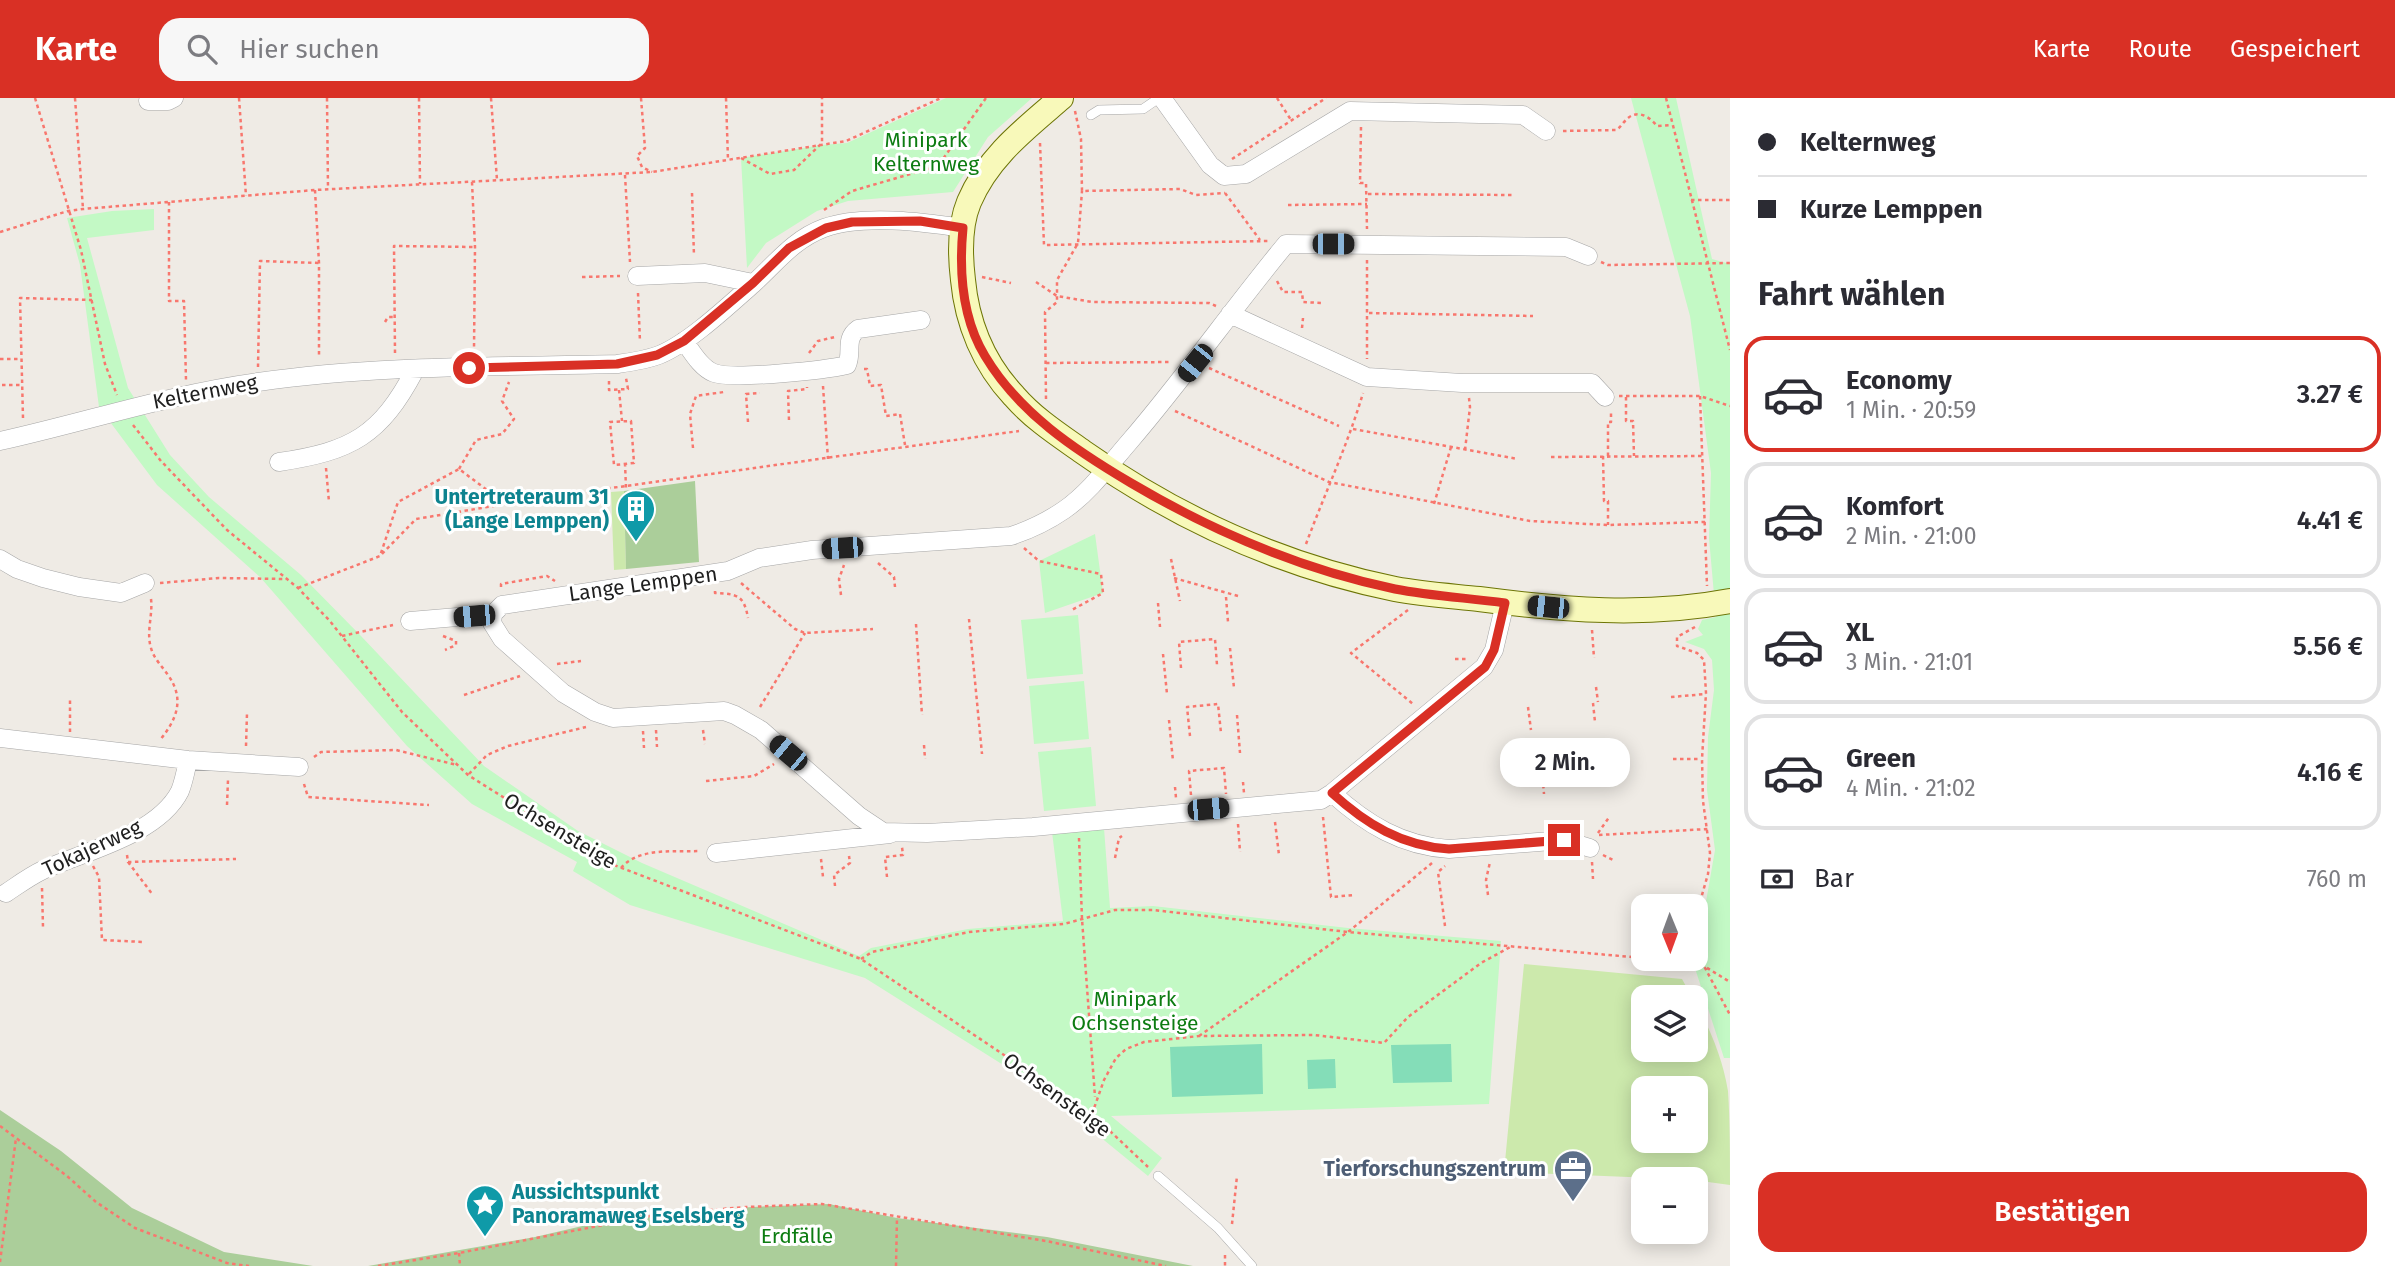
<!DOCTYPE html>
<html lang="de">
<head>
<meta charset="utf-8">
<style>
  body { margin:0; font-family:"Fira Sans",sans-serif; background:#f7f7f7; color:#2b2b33; height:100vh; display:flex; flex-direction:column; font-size:26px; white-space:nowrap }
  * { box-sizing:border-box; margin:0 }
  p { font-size:23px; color:#7c7c81 }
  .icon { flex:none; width:38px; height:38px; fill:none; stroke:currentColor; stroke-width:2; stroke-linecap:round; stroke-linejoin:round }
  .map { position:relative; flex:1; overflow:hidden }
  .panel { display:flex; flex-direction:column; background:#fff; width:665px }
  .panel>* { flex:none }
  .banner { display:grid; align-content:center; height:154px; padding:0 28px; background:#fff }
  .needle { width:46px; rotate:179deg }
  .buttons { position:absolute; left:1631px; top:796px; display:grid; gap:14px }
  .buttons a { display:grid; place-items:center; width:77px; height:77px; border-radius:14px; background:#fff; box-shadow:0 4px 18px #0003; font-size:35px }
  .end { position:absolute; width:32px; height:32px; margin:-16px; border:9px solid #d93025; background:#fff; box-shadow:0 0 0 4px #fff }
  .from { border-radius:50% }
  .bubble { position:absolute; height:49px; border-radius:21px; background:#fff; box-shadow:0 4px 18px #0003; font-size:23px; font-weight:600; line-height:49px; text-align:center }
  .car { position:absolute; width:21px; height:42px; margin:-21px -10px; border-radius:9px; box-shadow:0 0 5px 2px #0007; background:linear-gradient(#222 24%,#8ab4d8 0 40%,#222 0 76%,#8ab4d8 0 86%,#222 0) }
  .banner b { display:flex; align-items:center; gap:24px; height:66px; font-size:26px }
  .banner b+b { border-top:2px solid #e1e1e2 }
  .banner i { width:18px; height:18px; background:#2b2b33 }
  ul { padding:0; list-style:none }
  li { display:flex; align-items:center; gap:21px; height:116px; margin:0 14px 10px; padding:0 14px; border:4px solid #e1e1e2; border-radius:21px }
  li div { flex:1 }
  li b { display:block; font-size:26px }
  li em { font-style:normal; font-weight:600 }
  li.on { border-color:#d93025 }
  li>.icon { width:63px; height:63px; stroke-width:1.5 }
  h2 { padding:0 28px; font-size:32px; line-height:84px }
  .pay { display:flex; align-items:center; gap:18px; height:77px; padding:0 28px; font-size:26px }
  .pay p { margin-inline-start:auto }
  .button { display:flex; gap:14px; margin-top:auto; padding:14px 28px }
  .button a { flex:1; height:80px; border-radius:21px; background:#d93025; color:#fff; font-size:28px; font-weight:600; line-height:80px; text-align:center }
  header { display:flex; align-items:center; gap:42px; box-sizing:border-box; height:98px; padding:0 35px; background:#d93025; color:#fff }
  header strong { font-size:33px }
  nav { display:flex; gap:38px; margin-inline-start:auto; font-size:24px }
  .search { width:490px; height:63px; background:#f7f7f7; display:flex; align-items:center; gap:18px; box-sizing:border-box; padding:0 24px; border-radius:21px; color:#7c7c81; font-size:26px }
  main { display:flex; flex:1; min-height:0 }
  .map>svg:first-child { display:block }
  .grass { fill:#cce9ac; fill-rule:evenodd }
  .forest { fill:#abce9a }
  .park { fill:#c3f9c5 }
  .pitch { fill:#84ddb8 }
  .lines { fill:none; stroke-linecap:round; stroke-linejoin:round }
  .lane-casing { stroke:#a6a6a6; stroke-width:10 }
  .street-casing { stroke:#a6a6a6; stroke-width:19 }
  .secondary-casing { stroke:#6d7506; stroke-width:26 }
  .path { stroke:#f8776e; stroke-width:2.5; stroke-dasharray:3.5 3.5; stroke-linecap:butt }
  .lane { stroke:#fff; stroke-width:9 }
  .street { stroke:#fff; stroke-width:18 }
  .secondary { stroke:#f8f9ba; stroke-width:24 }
  .route { stroke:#d93025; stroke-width:9 }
  .labels { text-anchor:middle; stroke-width:6; stroke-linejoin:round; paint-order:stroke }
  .park-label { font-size:21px; fill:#0d7c12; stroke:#fff }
  .street-label { font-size:21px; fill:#1f1f1f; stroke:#fff }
  .culture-label { font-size:21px; font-weight:bold; fill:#0d838f; stroke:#fff; text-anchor:end }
  .service-label { font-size:21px; font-weight:bold; fill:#4e5e75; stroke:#fff; text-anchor:end }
</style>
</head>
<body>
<header>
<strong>Karte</strong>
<div class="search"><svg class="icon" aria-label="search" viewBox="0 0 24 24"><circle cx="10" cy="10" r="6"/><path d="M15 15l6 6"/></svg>Hier suchen</div>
<nav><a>Karte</a><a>Route</a><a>Gespeichert</a></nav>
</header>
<main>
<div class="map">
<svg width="1730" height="1168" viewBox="0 0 1730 1168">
  <rect width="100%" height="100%" fill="#efebe5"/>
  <path class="grass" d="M624,393l2,78 -12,1 -3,-78z
    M1524,866l158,15 10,18 -49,1v52h53v-47c15,28 27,57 32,88 2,30 2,63 2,94l-51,-7 -1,1 -174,-7zM1643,990h53v53h-53z"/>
  <path class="forest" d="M695,383l4,81 -73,7 -2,-78z
    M0,1012l61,41 71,57 92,44 89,14h-313z
    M829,1106l68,14 150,19 146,29h-825l167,-29 86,-20 131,-10z"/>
  <path class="park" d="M946,0h86l-44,39 -35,55 -105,9 -31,10 -51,32 -19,25 -6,-110 81,-13 25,-2z
    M1631,0h45l36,161 18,5v794h-6l-32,-99h4l19,-109 -8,-60 1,-53 6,-47 -2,-30 -8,-11 -19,-7 18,-7 -5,-6 4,-9 14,-3 -7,-79 2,-65 -21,-157z
    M154,111v21l-67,8 41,150 42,67 39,42 92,78 60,61 123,130 94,65 64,32 217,93 12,-8 97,-19 95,-8 -11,-89 52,-4 6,80 43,-2 195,22 153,13 -12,163 -378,12 51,42 -14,18 -108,-88 -175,-110 -235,-73 -57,-34 4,-9 -105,-58 -65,-58 -147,-169 -103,-92 -58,-78 -19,-142 -13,-47 45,-7z
    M1095,436l8,59 -58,20 -6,-52z
    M1078,517l5,59 -56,5 -6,-59z
    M1084,583l5,58 -55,5 -5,-58z
    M1091,649l5,59 -52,5 -6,-59z"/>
  <path class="pitch" d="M1262,946l1,50 -91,3 -2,-50z
    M1451,946l1,38 -59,1 -2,-38z
    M1335,961l1,29 -28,1 -1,-29z"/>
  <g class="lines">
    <defs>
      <path id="lane" d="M1091,17l8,-5 44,-1 16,-11
        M1158,1078l60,52 34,38"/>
      <path id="street" d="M1162,0l48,67 14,11 22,-2 104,-63 173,4 23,16
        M148,3h20l6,-3
        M637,178l68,-3 48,10
        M1230,216l137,63 95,6h130l13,14
        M684,243c8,11 17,27 30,32 19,7 111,-3 133,-8 6,-13 -3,-26 11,-36l63,-9
        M0,343c86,-19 170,-47 258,-59 118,-17 240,-15 359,-18 14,-2 29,-4 42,-9 30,-12 69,-49 94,-71 23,-21 41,-45 71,-56 39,-14 99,-6 139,0
        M279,364c73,-11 101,-26 136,-92
        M0,461l17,10 26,9 36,9 42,6 24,-10
        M493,516l-1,9 10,16 61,54 32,19 18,6 111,-7 11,4 26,15 98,86 24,16 44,1 106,-6 288,-27 11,-7 152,-126 10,-17 11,-47
        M410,523l83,-7 9,-9 226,-34 31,-13 53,-8 199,-14c18,-6 37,-15 53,-26 26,-18 46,-46 66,-69 55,-64 103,-133 156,-197l280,3 22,9
        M0,640l188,22 111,7
        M1332,695c34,31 70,53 117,56l115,-9 26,8
        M716,755l174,-19
        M6,795c12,-8 24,-17 37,-23 40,-18 115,-35 137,-79 4,-10 6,-21 8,-31"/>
      <path id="secondary" d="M1061,0c-36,31 -73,59 -92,104 -10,24 -9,53 -6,78 4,43 21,84 51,116 20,23 45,39 69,56 94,66 199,114 312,137 27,5 56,7 84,10 84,11 167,18 251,2"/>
    </defs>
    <use href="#lane" class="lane-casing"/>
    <use href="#street" class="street-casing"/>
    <use href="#secondary" class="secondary-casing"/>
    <path class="path" d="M35,0l46,152 24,114 12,31
      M75,0l8,111
      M239,0l7,98
      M327,0l1,91
      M419,0l1,86
      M491,0l6,82
      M641,0l4,50 -8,8 5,11 10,5
      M726,0l2,62
      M1277,0l14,22
      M1666,0l64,252
      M1075,13l6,28 1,52 98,-2 16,6 29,-2
      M1361,29l-1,56h6l1,46
      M1563,33l53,-1c4,-2 6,-6 9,-9 11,-13 24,-5 32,5l14,-1
      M1040,45l4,102 224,-4
      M741,60l29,16 24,-4 28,-27v-45
      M1232,61l94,-61
      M625,77l5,87
      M472,84l3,65 -1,103
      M315,92l4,73v95
      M692,95l2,63
      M1225,95l35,47
      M1368,96l144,1
      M1691,102h39
      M169,104v99h15l2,79
      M1288,107l79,-1
      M824,112l28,-19 86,-25 48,-68
      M0,134l68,-21 15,-2 232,-19 337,-18 194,-31 95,-43
      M1367,162v99
      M1601,164l7,3 122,-2
      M582,179l38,-1
      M982,179l29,6
      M1277,183l6,11h19l1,10 18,1
      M1036,184l21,14 35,6 117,1 7,3
      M638,195l2,49
      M1369,215l164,3
      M385,224l3,-5h7
      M1302,230l1,-10
      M395,255l-1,-107 81,1
      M809,255l9,-12 17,-4
      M0,261h21
      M1046,265l126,-1
      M258,269l2,-106 59,2
      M1209,270l130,58
      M864,271h3l3,17 11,-1 5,31 14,-2 5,31
      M609,283v9l19,-1 -2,-11
      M2,287h19
      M823,288l5,73
      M619,292l3,31
      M1619,298h81l30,10
      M1700,298l7,190
      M1626,299v24h7l1,35
      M1046,301l-1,-87 12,-10v-22l21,-37 4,-52
      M1175,313l154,71 201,39 78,4 97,-3
      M23,320l-3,-120 72,2
      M789,322l-1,-29 19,-2v-2
      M631,323l3,42 -20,2 -4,-43z
      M748,324l-2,-28 14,-1
      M133,327l28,36 66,69 71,58 31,32 73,92 66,63 138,87 255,97 231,155 56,53
      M1353,331l165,30
      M693,350l-3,-34 6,-18 28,-4
      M1465,352l5,-43 -1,-9
      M1603,358l1,45h4v24
      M1608,358v-34h3v-9
      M1551,359l152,-1
      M625,365l1,25
      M326,370l3,34
      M459,371l17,-29 26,-6 12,-15 -12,-18 7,-19
      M1434,406l17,-57
      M1306,446c19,-51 42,-100 57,-151
      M1024,450l15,13 62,13 2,19 -33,18
      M382,456l34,-35 131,-22
      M1171,461l9,42
      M878,465l16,14 1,10
      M1174,480l64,18
      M160,485l59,-5 67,1
      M741,485l54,46 10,4 68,-4
      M501,489v-3l46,-8 8,5
      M298,490l82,-32 18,-54 61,-33 32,24 63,3 465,-65
      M715,493v2c22,1 29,2 33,25
      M841,497l-2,-16 5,-14
      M1226,499l2,25
      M151,501c2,16 -5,33 0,49 3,11 11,18 17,27 17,24 9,44 -8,65
      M1158,505l2,24
      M1408,512l-57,43 62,51
      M969,521l13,135
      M916,526l6,91
      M1695,529l-18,10v9l20,7 7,7 2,33 -4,66 1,42 7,52 -2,21 -8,28 -3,41 7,23 26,49
      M1592,532l2,28
      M342,538l51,-11
      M443,538l13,5v4l-11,5
      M1230,550l4,40
      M1163,556l4,40
      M1455,561h13
      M557,566l24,-3
      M1181,570l-2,-26 36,-3 2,26
      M1596,589l2,15
      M464,597l56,-19
      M1671,599l35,-3
      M1593,605l2,19
      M760,609l45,-74
      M1528,609l3,23
      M1237,617l3,38
      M1169,622l4,41
      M656,632l1,17
      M703,632l2,14
      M643,633l1,17
      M70,634v-35
      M1190,638l-3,-29 31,-3 3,29
      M924,647l1,14
      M246,648l1,-33
      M1597,653l2,15
      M314,659l7,-5 75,-2 61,15
      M1533,660l1,13
      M1673,661h28
      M1605,667l2,22
      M1542,673l2,23
      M469,676l18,-19 21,-9 78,-19
      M706,683l48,-5 20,-12
      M1243,684l1,11
      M304,686l4,13 121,8
      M1175,689l1,11
      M1191,697l-2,-24 35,-3 2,26
      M227,707l1,-25
      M1323,719l8,80 23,-2
      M1275,724l4,33
      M1238,726l2,28
      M1598,735l12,-17
      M1599,737l109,-6
      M1079,740l3,81 13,178
      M127,757l1,7 108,-3
      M1603,757l12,6
      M1115,760l4,-20 3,-2
      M821,761l2,18
      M128,764l25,33
      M1592,764l1,17
      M93,768l6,11 3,63 42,2
      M621,770c18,-21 53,-16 79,-17
      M887,779l-2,-20 18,-2 -1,-8
      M835,788l-1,-11 16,-12 -1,-7
      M42,790l1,39
      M1488,797l-2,-15 4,-18
      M1445,828l-7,-54 7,-6
      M861,861l11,-7 97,-20 95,-8 51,-14h38l195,22 295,26
      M1659,861l45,7 26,16
      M1199,938l149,-104 84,-69
      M1092,1016l12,-34 12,-22 10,-9 18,-7 55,-6 115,-1 70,8 24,-26 73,-54 31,-17
      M0,1028l67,50 29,26 39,26 92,35 22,3
      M1232,1126l5,-48
      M459,1155l1,13
      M1225,1157v11
      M0,1164l16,-124
      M378,1168l81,-13 201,-39 86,-7 76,-3 224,37 120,25
      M896,1168l1,-48"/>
    <use href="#lane" class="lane"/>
    <use href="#street" class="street"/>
    <use href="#secondary" class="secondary"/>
  </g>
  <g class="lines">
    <path class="route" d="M469,270l148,-4 40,-9 27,-14 69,-58 36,-35 37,-20 26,-6 68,-1 43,7c-4,42 -1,90 22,128 34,57 90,94 146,127 83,49 169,86 264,106 36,7 74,9 110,14l-11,47 -9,17 -153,126c34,31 70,53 117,56l115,-9"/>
  </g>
  <defs>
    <symbol id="building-pin" viewBox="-11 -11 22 30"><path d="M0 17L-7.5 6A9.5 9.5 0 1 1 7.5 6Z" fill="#0f9aa8" stroke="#fff"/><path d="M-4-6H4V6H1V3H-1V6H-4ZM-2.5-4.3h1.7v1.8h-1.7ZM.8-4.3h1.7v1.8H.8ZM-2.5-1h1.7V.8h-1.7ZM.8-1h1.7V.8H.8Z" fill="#fff"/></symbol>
    <symbol id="office-pin" viewBox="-11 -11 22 30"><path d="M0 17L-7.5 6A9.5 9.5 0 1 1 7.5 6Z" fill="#5c6f8a" stroke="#fff"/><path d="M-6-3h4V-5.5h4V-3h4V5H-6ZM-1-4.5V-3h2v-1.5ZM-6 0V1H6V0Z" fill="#fff"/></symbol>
    <symbol id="sight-pin" viewBox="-11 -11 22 30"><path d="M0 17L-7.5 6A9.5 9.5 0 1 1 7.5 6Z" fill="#0f9aa8" stroke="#fff"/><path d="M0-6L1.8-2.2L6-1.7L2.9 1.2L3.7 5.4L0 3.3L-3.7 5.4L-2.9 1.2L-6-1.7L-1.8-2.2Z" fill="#fff"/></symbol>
  </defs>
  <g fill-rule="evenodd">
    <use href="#building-pin" x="614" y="389" width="44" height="60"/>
    <use href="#office-pin" x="1551" y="1049" width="44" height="60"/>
    <use href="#sight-pin" x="463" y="1084" width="44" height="60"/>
  </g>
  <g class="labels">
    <g class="park-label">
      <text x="926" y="49">Minipark<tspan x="926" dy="24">Kelternweg</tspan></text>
      <text x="1135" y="908">Minipark<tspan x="1135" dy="24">Ochsensteige</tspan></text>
      <text x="797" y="1145">Erdfälle</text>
    </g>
    <g class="street-label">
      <text transform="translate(205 294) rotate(-11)" y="7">Kelternweg</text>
      <text transform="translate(643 486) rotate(-8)" y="7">Lange Lemppen</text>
      <text transform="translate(560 733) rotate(31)" y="7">Ochsensteige</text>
      <text transform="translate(92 750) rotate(-25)" y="7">Tokajerweg</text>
      <text transform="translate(1057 997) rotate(36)" y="7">Ochsensteige</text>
    </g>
    <g class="culture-label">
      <text x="609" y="406">Untertreteraum 31<tspan x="609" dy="24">(Lange Lemppen)</tspan></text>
      <text x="512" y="1101" text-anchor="start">Aussichtspunkt<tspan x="512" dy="24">Panoramaweg Eselsberg</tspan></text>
    </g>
    <g class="service-label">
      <text x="1546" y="1078">Tierforschungszentrum</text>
    </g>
  </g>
</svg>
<div class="buttons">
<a><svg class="needle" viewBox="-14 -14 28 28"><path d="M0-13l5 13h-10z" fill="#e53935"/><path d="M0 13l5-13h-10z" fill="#7c7c81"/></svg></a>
<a><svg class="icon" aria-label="layers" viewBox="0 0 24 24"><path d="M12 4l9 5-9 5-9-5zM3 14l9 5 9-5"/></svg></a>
<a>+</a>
<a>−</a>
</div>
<i class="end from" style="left:469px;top:270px"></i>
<i class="end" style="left:1564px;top:742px"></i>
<div class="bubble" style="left:1500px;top:640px;width:130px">2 Min.</div>
<i class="car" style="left:1333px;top:146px;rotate:90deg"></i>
<i class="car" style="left:1195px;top:265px;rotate:219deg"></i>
<i class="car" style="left:842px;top:450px;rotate:266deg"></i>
<i class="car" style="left:1548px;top:509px;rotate:276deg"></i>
<i class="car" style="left:474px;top:518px;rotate:265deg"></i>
<i class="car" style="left:788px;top:655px;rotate:310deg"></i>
<i class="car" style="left:1208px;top:711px;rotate:85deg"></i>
</div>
<section class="panel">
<div class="banner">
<b><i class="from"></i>Kelternweg</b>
<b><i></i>Kurze Lemppen</b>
</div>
<h2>Fahrt wählen</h2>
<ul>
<li class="on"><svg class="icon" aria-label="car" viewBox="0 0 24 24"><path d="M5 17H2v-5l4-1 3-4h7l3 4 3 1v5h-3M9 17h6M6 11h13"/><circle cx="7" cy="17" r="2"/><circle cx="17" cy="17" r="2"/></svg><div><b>Economy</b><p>1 Min. · 20:59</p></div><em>3.27 €</em></li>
<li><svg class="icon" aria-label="car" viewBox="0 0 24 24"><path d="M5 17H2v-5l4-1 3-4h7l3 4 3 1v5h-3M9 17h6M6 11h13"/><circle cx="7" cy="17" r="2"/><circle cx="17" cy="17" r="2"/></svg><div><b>Komfort</b><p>2 Min. · 21:00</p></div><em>4.41 €</em></li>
<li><svg class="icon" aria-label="car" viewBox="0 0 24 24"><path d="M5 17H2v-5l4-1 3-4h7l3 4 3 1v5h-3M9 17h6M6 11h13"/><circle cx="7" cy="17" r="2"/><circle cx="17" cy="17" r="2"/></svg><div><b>XL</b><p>3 Min. · 21:01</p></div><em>5.56 €</em></li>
<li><svg class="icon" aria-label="car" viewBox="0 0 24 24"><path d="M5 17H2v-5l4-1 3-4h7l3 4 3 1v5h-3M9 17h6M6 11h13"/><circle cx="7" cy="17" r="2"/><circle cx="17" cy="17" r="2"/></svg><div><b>Green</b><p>4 Min. · 21:02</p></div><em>4.16 €</em></li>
</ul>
<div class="pay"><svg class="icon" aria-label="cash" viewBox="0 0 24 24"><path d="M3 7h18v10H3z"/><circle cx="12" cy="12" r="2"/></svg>Bar<p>760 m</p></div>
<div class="button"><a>Bestätigen</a></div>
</section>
</main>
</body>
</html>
